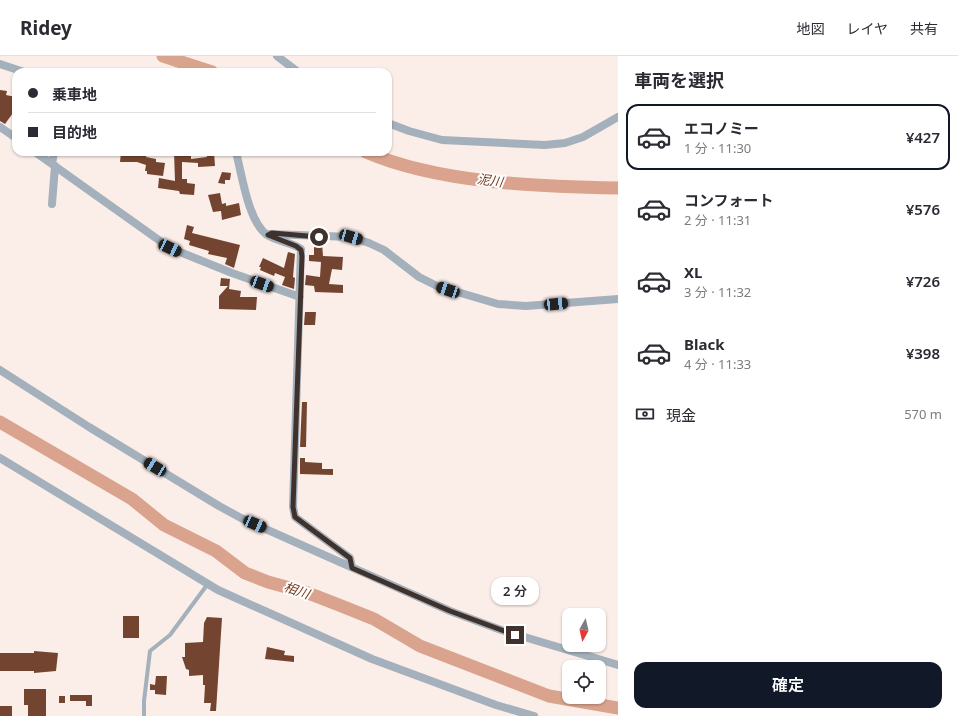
<!DOCTYPE html>
<html lang="ja">
<head>
<meta charset="utf-8">
<style>
  body { margin:0; font-family:"Noto Sans","Noto Sans JP",sans-serif; background:#f7f7f7; color:#2b2b33; height:100vh; display:flex; flex-direction:column; font-size:15px; white-space:nowrap }
  * { box-sizing:border-box; margin:0 }
  p { font-size:13px; color:#7c7c81 }
  .icon { flex:none; width:22px; height:22px; fill:none; stroke:currentColor; stroke-width:2; stroke-linecap:round; stroke-linejoin:round }
  .map { position:relative; flex:1; overflow:hidden }
  .details { display:flex; flex-direction:column; background:#fff; width:340px }
  .details>* { flex:none }
  .banner { position:absolute; left:12px; top:12px; width:380px; height:88px; border-radius:12px; box-shadow:0 1px 3px #0004; display:grid; align-content:center; height:88px; padding:0 16px; background:#fff }
  .needle { width:26px; rotate:188deg }
  .tools { position:absolute; left:562px; top:552px; display:grid; gap:8px }
  .tools a { display:grid; place-items:center; width:44px; height:44px; border-radius:8px; background:#fff; box-shadow:0 1px 3px #0004; font-size:20px }
  .end { position:absolute; width:18px; height:18px; margin:-9px; border:5px solid #3f312c; background:#fff; box-shadow:0 0 0 2px #fff }
  .from { border-radius:50% }
  .bubble { position:absolute; height:28px; border-radius:12px; background:#fff; box-shadow:0 1px 3px #0004; font-size:13px; font-weight:600; line-height:28px; text-align:center }
  .car { position:absolute; width:12px; height:24px; margin:-12px -6px; border-radius:5px; box-shadow:0 0 3px 1px #0007; background:linear-gradient(#222 24%,#8ab4d8 0 40%,#222 0 76%,#8ab4d8 0 86%,#222 0) }
  .banner b { display:flex; align-items:center; gap:14px; height:38px; font-size:15px }
  .banner b+b { border-top:1px solid #e1e1e2 }
  .banner i { width:10px; height:10px; background:#2b2b33 }
  ul { padding:0; list-style:none }
  li { display:flex; align-items:center; gap:12px; height:66px; margin:0 8px 6px; padding:0 8px; border:2px solid transparent; border-radius:12px }
  li div { flex:1 }
  li b { display:block; font-size:15px }
  li em { font-style:normal; font-weight:600 }
  li.current { border-color:#111827 }
  li>.icon { width:36px; height:36px; stroke-width:1.5 }
  h2 { padding:0 16px; font-size:18px; line-height:48px }
  .pay { display:flex; align-items:center; gap:10px; height:44px; padding:0 16px; font-size:15px }
  .pay p { margin-inline-start:auto }
  .primary-button { display:flex; gap:8px; margin-top:auto; padding:8px 16px }
  .primary-button a { flex:1; height:46px; border-radius:12px; background:#111827; color:#fff; font-size:16px; font-weight:600; line-height:46px; text-align:center }
  header { display:flex; align-items:center; gap:24px; box-sizing:border-box; height:56px; padding:0 20px; background:#fff; border-bottom:1px solid #e1e1e2 }
  header strong { font-size:19px }
  nav { display:flex; gap:22px; margin-inline-start:auto; font-size:14px }
  main { display:flex; flex:1; min-height:0 }
  .map>svg:first-child { display:block }
  .lines { fill:none; stroke-linecap:round; stroke-linejoin:round }
  .river { stroke:#d9a38d; stroke-width:13 }
  .building { fill:#734531 }
  .service { stroke:#a4b0bb; stroke-width:4 }
  .minor { stroke:#a4b0bb; stroke-width:8 }
  .route { stroke:#3f312c; stroke-width:5 }
  .labels { text-anchor:middle; stroke-width:4; stroke-linejoin:round; paint-order:stroke }
  .water-label { font-size:13px; font-style:italic; fill:#7a391b; stroke:#fdfdfd }
</style>
</head>
<body>
<header>
<strong>Ridey</strong>
<nav><a>地図</a><a>レイヤ</a><a>共有</a></nav>
</header>
<main>
<div class="map">
<svg width="618" height="660" viewBox="0 0 618 660">
  <rect width="100%" height="100%" fill="#fbede7"/>
  <g class="lines">
    <path class="river" d="M163,0l49,16
      M366,96c72,31 174,35 252,36
      M0,366l132,77 32,26 52,26 29,22 23,9 40,11 31,12 35,14 46,27 129,50 69,12"/>
  </g>
  <path class="building" d="M0,34l7,1 -1,4 10,2 -3,16 -8,11 -5,-3z
    M121,96h26l-1,5 10,2v3l9,1 -2,13 -16,-2v-3h-2l1,-6 -9,-3h-17z
    M174,96h17v7l16,-2 -1,-5h8l1,14 -17,1v-4l-16,-1v17h5v4l8,1 -1,11 -14,-1 -1,-3 -21,-3 1,-10 16,3z
    M222,116l9,1 -1,7h-5v4l-7,-1z
    M220,137l2,11 4,-1v3l13,-3 2,12 -19,5 -1,-9 -8,1 -5,-17z
    M187,169l7,2 -2,6 48,12 -6,23 -9,-4 2,-6 -19,-4 1,-3 -20,-6 1,-4 -6,-2z
    M314,187h8l1,13 20,1 -1,13 -10,-1 -3,15 14,1v8l-28,-1 -1,-6 -9,-1 1,-10 14,2 1,-15 -12,-1v-6h5z
    M288,196l7,2 -2,23 2,1 -1,11 -12,-4 3,-8 -10,-4 -1,3 -14,-6 1,-3h-2l4,-9 21,10z
    M221,222l9,1 -1,10 12,2 -1,6h17l-1,13 -37,-1v-13l9,-10h-8z
    M305,256h11l-1,13h-11z
    M302,346h5l-1,45h-6z
    M300,402h5v4l17,1v6h11v6l-33,-1z
    M123,560h16v22h-16z
    M207,561l15,1 -6,93h-6l1,-8h-7l1,-18h-2v-10l-14,1v-6l-3,-1 -4,-12h3v-14l18,-1 1,-19z
    M267,591l18,4 -1,4 10,1v6l-29,-3z
    M34,595l24,2 -2,18 -22,2v-2h-34v-18h34z
    M156,620h11l-1,19 -11,-1v-4h-5v-6l5,1z
    M24,633h22v27h-18v-11h-4z
    M70,639h22v11h-6v-5h-16z
    M59,640h6v7h-6z
    M0,650h12v10h-12z"/>
  <g class="lines">
    <path class="service" d="M144,660v-15l6,-50 20,-16 37,-50"/>
    <path class="minor" d="M277,0l21,16
      M0,8l24,8
      M388,67l21,8 33,9 103,5 20,-2 18,-6 35,-20
      M0,71l16,11
      M35,96l135,96 62,25 68,24
      M236,96c6,23 12,69 31,83 11,7 24,7 34,14l-8,258 2,10 55,41 2,9
      M52,108l2,-12
      M52,148l3,-38
      M270,178l81,3 18,6 15,7 35,27 18,9 61,18 28,2 92,-7
      M0,314l89,57 130,79 22,12 209,93 51,19 117,35
      M0,402l218,132 154,69 124,46 38,11"/>
  </g>
  <g class="lines">
    <path class="route" d="M319,181l-47,-4 -4,2 28,11 5,4 1,6 -9,251 2,10 55,41 2,10 98,43 65,24"/>
  </g>
  <g class="labels">
    <g class="water-label">
      <text transform="translate(490 124) rotate(8)" y="5">泥川</text>
      <text transform="translate(297 534) rotate(19)" y="5">相川</text>
    </g>
  </g>
</svg>
<div class="tools">
<a><svg class="needle" viewBox="-14 -14 28 28"><path d="M0-13l5 13h-10z" fill="#e53935"/><path d="M0 13l5-13h-10z" fill="#7c7c81"/></svg></a>
<a><svg class="icon" aria-label="locate" viewBox="0 0 24 24"><circle cx="12" cy="12" r="6"/><path d="M12 2v4M12 18v4M2 12h4M18 12h4"/></svg></a>
</div>
<i class="end from" style="left:319px;top:181px"></i>
<i class="end" style="left:515px;top:579px"></i>
<div class="bubble" style="left:491px;top:521px;width:48px">2 分</div>
<i class="car" style="left:351px;top:181px;rotate:106deg"></i>
<i class="car" style="left:170px;top:192px;rotate:115deg"></i>
<i class="car" style="left:262px;top:228px;rotate:110deg"></i>
<i class="car" style="left:448px;top:234px;rotate:289deg"></i>
<i class="car" style="left:556px;top:248px;rotate:85deg"></i>
<i class="car" style="left:155px;top:411px;rotate:301deg"></i>
<i class="car" style="left:255px;top:468px;rotate:114deg"></i>
<div class="banner">
<b><i class="from"></i>乗車地</b>
<b><i></i>目的地</b>
</div>
</div>
<section class="details">
<h2>車両を選択</h2>
<ul>
<li class="current"><svg class="icon" aria-label="car" viewBox="0 0 24 24"><path d="M5 17H2v-5l4-1 3-4h7l3 4 3 1v5h-3M9 17h6M6 11h13"/><circle cx="7" cy="17" r="2"/><circle cx="17" cy="17" r="2"/></svg><div><b>エコノミー</b><p>1 分 · 11:30</p></div><em>¥427</em></li>
<li><svg class="icon" aria-label="car" viewBox="0 0 24 24"><path d="M5 17H2v-5l4-1 3-4h7l3 4 3 1v5h-3M9 17h6M6 11h13"/><circle cx="7" cy="17" r="2"/><circle cx="17" cy="17" r="2"/></svg><div><b>コンフォート</b><p>2 分 · 11:31</p></div><em>¥576</em></li>
<li><svg class="icon" aria-label="car" viewBox="0 0 24 24"><path d="M5 17H2v-5l4-1 3-4h7l3 4 3 1v5h-3M9 17h6M6 11h13"/><circle cx="7" cy="17" r="2"/><circle cx="17" cy="17" r="2"/></svg><div><b>XL</b><p>3 分 · 11:32</p></div><em>¥726</em></li>
<li><svg class="icon" aria-label="car" viewBox="0 0 24 24"><path d="M5 17H2v-5l4-1 3-4h7l3 4 3 1v5h-3M9 17h6M6 11h13"/><circle cx="7" cy="17" r="2"/><circle cx="17" cy="17" r="2"/></svg><div><b>Black</b><p>4 分 · 11:33</p></div><em>¥398</em></li>
</ul>
<div class="pay"><svg class="icon" aria-label="cash" viewBox="0 0 24 24"><path d="M3 7h18v10H3z"/><circle cx="12" cy="12" r="2"/></svg>現金<p>570 m</p></div>
<div class="primary-button"><a>確定</a></div>
</section>
</main>
</body>
</html>
